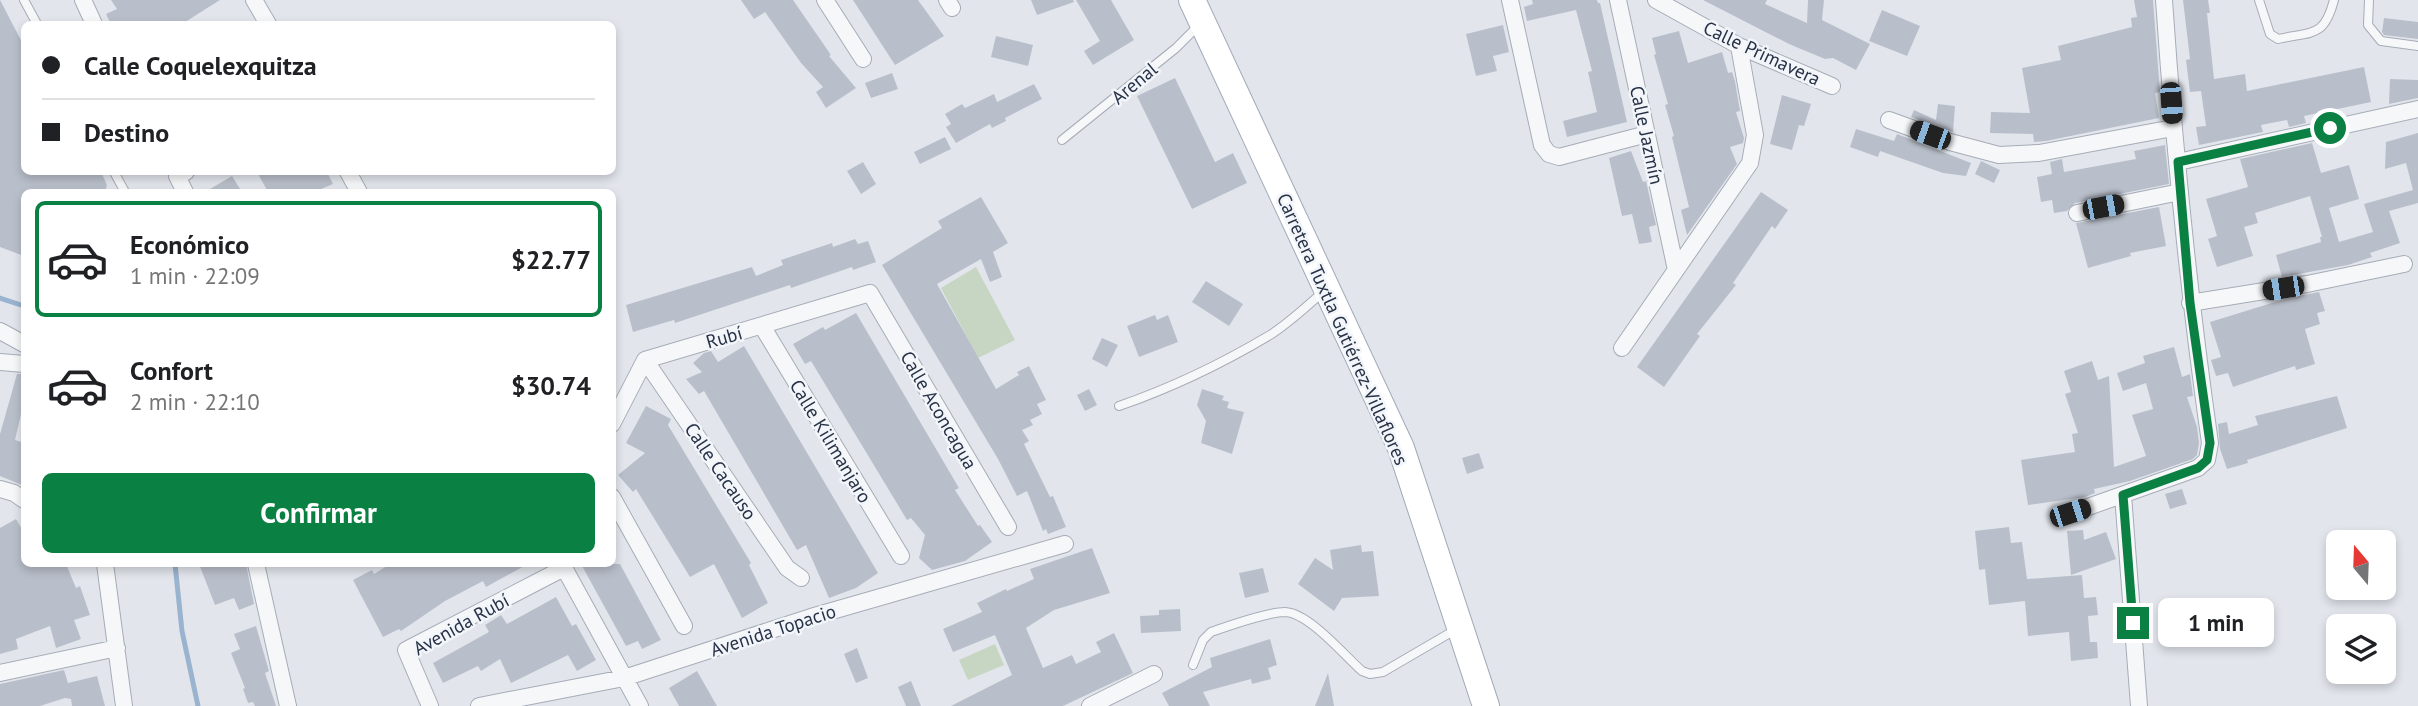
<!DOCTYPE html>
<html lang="es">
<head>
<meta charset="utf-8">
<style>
  body { margin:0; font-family:"PT Sans",sans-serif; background:#f2f2f2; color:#202124; height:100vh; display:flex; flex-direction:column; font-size:26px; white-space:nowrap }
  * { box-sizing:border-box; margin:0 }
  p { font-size:23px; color:#757577 }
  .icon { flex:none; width:38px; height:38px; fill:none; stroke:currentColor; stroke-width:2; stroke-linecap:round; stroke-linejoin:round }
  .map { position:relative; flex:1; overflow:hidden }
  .sheet { position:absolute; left:21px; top:189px; width:595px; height:378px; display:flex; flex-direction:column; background:#fff; border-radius:10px; box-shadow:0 4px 10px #0003 }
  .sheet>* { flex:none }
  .top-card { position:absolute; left:21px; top:21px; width:595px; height:154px; border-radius:10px; box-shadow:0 4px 10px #0003; display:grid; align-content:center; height:154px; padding:0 21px; background:#fff }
  .needle { width:46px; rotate:341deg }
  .buttons { position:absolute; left:2326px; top:530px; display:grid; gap:14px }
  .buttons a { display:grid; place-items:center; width:70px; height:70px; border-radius:10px; background:#fff; box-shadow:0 4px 10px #0003; font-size:35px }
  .end { position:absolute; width:32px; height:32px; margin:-16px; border:9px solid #0b8043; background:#fff; box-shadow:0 0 0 4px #fff }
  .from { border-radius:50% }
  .bubble { position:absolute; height:49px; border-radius:10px; background:#fff; box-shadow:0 4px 10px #0003; font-size:23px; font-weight:800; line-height:49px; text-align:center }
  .car { position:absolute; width:21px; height:42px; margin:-21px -10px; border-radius:9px; box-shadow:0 0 5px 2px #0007; background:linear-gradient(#222 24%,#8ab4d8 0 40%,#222 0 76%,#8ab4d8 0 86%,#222 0) }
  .top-card b { display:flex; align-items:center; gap:24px; height:66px; font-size:26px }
  .top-card b+b { border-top:2px solid #e0e0e0 }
  .top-card i { width:18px; height:18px; background:#202124 }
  ul { padding:12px 0 0; list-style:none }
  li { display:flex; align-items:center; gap:21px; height:116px; margin:0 14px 10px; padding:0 7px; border:4px solid transparent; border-radius:10px }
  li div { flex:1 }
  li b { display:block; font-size:26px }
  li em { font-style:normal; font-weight:800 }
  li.current { border-color:#0b8043 }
  li>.icon { width:63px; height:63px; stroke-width:1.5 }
  .primary-button { display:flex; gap:14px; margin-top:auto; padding:14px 21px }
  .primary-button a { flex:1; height:80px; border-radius:10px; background:#0b8043; color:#fff; font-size:28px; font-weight:800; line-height:80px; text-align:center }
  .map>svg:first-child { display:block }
  .green { fill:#c7d6c3 }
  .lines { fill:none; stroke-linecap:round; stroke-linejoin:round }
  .stream { stroke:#9ab3cf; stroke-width:5 }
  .building { fill:#b9bfca }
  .lane-casing { stroke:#a6acb7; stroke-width:10 }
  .street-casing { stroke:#a6acb7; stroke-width:18 }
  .primary-casing { stroke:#a0aab9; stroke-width:28 }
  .lane { stroke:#f6f7f9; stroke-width:8 }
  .street { stroke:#f6f7f9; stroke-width:16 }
  .primary { stroke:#fff; stroke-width:26 }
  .route { stroke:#0b8043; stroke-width:9 }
  .labels { text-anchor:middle; stroke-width:5; stroke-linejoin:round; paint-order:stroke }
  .street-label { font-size:19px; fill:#283246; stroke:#f2f5f9 }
</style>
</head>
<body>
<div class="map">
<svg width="2418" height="706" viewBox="0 0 2418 706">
  <rect width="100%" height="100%" fill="#e2e6ec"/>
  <path class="green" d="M976,267l39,73 -37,18 -37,-70z
    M995,644l9,21 -36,15 -9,-20z"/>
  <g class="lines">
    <path class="stream" d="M0,298l24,8
      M175,564l7,67 16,75"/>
  </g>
  <path class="building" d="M0,0l24,46v126h77l6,13 -2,7h-81v64l-24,-9z
    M111,0h109l-38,24h-71l-5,-10 11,-5z
    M741,0h52l38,55 -2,1 27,32 -30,20 -10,-16 7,-5 -22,-24 -36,-51 -11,7z
    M853,0h65l26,36 -49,29z
    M1031,0h42l1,2 -37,13z
    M1076,0h35l23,40 -41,25 -9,-14 16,-10z
    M1532,0h65l1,3h2l27,119 -60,15 -4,-16 34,-9 -9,-40 4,-1 -16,-61 -49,11 -3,-14 9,-3z
    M1703,0h64l-2,4 42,19 1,-23h16l-2,20 48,24 -14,26 -23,-12 -8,1 -36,-15z
    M2134,0h19l7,92 -5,1 4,25 -113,23 -12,1 -1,-8 -43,-1 1,-21 39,1 -8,-45 39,-8 -3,-14 74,-19 -1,-9 6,-1z
    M2183,0h25l2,13h-3l7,66 31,-5 2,17 117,-24 7,35 -67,14 2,7 -17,4 -2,-7 -26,5 2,7 -64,13 -3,-18 10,-1 -5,-35 -11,1 -4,-32 4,-1z
    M1882,10l38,16 -13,30 -38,-15z
    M2384,18l34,4v17l-34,-4 -2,-3z
    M1503,25l6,27 -16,4 4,15 -21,5 -10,-42z
    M1679,31l9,32 34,-11 6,21 4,-1 3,9 5,30 -4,1 8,26 -1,5 -13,4 7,17 -50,71 -6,-25 8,-3 -17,-70 2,-1 -9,-31 3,-1 -14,-49 2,-1 -4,-16z
    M996,36l37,9 -5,21 -37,-9z
    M892,73l6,16 -27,9 -6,-15z
    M1175,78l40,84 18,-9 14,30 -55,26 -55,-113z
    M2390,79l28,1v18l-29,6z
    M1034,84l8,15 -37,19 1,3 -14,7 -2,-4 -34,19 -10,-16 5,-3 -6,-10 17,-10 3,4 29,-14 3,8z
    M1782,95l29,9 -7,22 -5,-1 -7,25 -22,-6z
    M1938,104l17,2 -2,26 -42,-15 3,-7 22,10z
    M1856,129l38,12 3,-7 74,29 -5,13 -23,-3 -63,-22 -2,6 -28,-10z
    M2418,133v70l-29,8 11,32 -30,10 2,4 -24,8 -66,12 -6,-22 45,-13 -1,-5h2l-12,-41 -55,17 3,10 -14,4 9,29 -36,11 -9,-28 9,-3 -11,-37 42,-12 -8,-28 72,-16 9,30 28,-8 10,34 -30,9 10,34 34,-10 -9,-28 49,-14 -7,-27 -21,6 1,-27z
    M945,137l6,12 -31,15 -6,-12z
    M2165,145l4,39 -94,19 -8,8 -13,2 -2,-13 -11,2 -4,-25 15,-3 -2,-12 12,-3 2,13 72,-13 -2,-8z
    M1631,151l12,31 3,-1 10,44 -7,2 3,15 -13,2 -7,-30 -10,2 -13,-58z
    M1981,161l19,9 -6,13 -19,-9z
    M863,162l13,22 -15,10 -14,-23z
    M257,172h70l6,12 -19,8h-46z
    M232,176l10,16h-37z
    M1761,192l27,18 -13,19 -3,-3 -39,57 3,2 -39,49 3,2 -36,51 -27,-20z
    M981,197l27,46 -15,9 9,25 -12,5 -9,-23 -44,25 59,105 23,-14 -2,-3 12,-6 17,34 -9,4 5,10 -12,6 3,5 -11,5 7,11 -5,3 26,53 3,-1 13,31 -18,7 -2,-5 -3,2 -16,-40 -10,5 -19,-37 -116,-194 60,-37 -4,-7z
    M2159,207l7,39 -36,7 1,3 -43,12 -12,-45z
    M855,239l3,5 10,-3 8,21 -23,8 -1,-3 -61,21 -1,-3 -115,38 -1,-3 -41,12 -7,-27 126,-38 4,9 27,-11 -2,-5 51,-17 1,4z
    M1206,281l37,23 -14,22 -37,-24z
    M2319,292l6,19 -8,2 3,11 -15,5 10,35 -19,6 -1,-4 -62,21 -5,-14 -12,3 -5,-16 10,-3 -11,-35 78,-24z
    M856,313l103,175 -4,2 23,36 2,-1 12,17 -27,19 -33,9 -13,-12 6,-23 -14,-17 -4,2 -96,-159 -6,3 -12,-20 30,-17 2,3z
    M1155,315l2,5 11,-5 10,27 -39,15 -12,-31z
    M1102,338l16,7 -11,22 -15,-8z
    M744,346l134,227 -22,15 -27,10 -23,-53 -9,5 -93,-159 -5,3 -13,-15 16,-7 -9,-9 11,-10 7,-2 7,11z
    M2174,347l8,30 8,-3 3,22 -6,1 10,30 2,16 -2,12 -4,4 -63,22 -36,8 1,4 -10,4 -57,8 -7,-45 54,-8 -3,-18 6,-1 -13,-39 6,-2 -7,-21 28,-10 6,19 11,-4 5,91 32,-11 -14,-41 21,-6 -7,-26 -23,8 -6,-18 28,-10 -2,-7z
    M17,374h7v27l-9,39 9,3v43l-24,-10v-42z
    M1089,389l8,16 -12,6 -8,-16z
    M1202,389l22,7 -2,4 7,2 -2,6 17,4 -12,42 -31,-11 5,-22 -9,-16z
    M2337,396l10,32 -100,32 1,3 -21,6 -7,-20 -2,-25 9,-2 2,12 29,-9 -3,-9z
    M646,406l25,13 -3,6 83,138 -2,2 19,38 -26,15 -28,-54 -24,13 -54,-88 -3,3 -15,-17 27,-22 -19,-10z
    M1479,453l5,15 -17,6 -5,-16z
    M2182,489l5,15 -17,5 -5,-15z
    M16,519l8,14v31h42l10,24 4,-2 10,29 -16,5 7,19 -25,9 -6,-22 -34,13 2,10 -18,5v-126z
    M2009,527l2,16 11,-1 5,37 55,-4 2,23 12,-1 2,18 -10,1 2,26h7l1,16 -27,3 -2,-29 -41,4 -3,-35 -36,4 -4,-36 -6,1 -4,-39z
    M2083,530l1,10 22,-8 10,27 -45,16 -4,-44z
    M1361,545l1,7 11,-1 6,45 -37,2 -8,13 -36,-27 17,-26 18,12 -3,-20z
    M1092,548l18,45 -56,17 -28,18 17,40 29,-13 4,9 25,-12 -5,-10 18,-9 19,40 -70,33h-112l61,-31 -17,-40 -42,17 -10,-23 39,-17 -5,-9 29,-14 1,2 27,-12 -4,-10z
    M199,564h47l8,40 -15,6 -5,-12 -19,7z
    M390,564h138l-42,23 -3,-6 -38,20 -44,30 -2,-2 -16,8 -30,-57 19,-10 2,4z
    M581,564h39l41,76 -19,9 -4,-8 -12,5z
    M1263,568l6,24 -24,6 -6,-25z
    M556,597l16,29 4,-2 20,36 -19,11 -9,-16 -57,28 -11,-24 -19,12 -3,-5 -35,17 -10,-20 56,-31 -4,-7 16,-10 6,9z
    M1180,609l1,22 -40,2 -1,-17 19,-1v-5z
    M256,626l13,45 -4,2 11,33h-21l-2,-4 -5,1 -5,-14 2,-1 -14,-35 9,-4 -6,-15z
    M1270,639l7,26 -9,3 3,11 -19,5 -1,-5 -48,13 7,14h-41l-7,-13 50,-26 -2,-9z
    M857,648l11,30 -12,5 -12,-29z
    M64,670l4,13 29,-7 8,30h-33l-1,-7 -6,-1 -25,8h-40v-22z
    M697,671l20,35h-38l-10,-18z
    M1328,673l6,33h-19z
    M911,681l10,25h-15l-8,-19z"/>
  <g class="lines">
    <defs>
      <path id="lane" d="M24,0l13,24
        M2259,0l11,34 8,5c35,-8 46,-1 56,-39
        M2369,0l-1,25 13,16 37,5
        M1062,140l114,-92 23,-23
        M114,172l11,20
        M1119,406c52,-18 104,-43 151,-71 19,-12 37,-29 54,-44
        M1193,665l10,-25 8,-8c17,-6 57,-20 74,-20 24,1 59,43 77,59l8,3 13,-2 72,-42"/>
      <path id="street" d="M83,0l11,24
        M254,0l14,24
        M825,0l38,59
        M947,0l5,8
        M1510,0l32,145 7,9 10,3 88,-23
        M1618,0l58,270
        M1656,0l83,46 93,40
        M1889,120l61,22 49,13 40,-2 134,-25
        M2178,162l240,-53
        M348,172l11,20
        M185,192l-8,-16 9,-4
        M2077,213l103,-21
        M2190,303l117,-19 97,-20
        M762,326l139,230
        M0,331l24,13
        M1622,348l128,-185 5,-28 -16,-89
        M645,360l142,208 14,10
        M0,362l24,2
        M612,424l33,-64 225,-67 138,234
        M0,489l14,4 10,7
        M2123,495l16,211
        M612,497l72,129
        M2071,513l127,-45 9,-8 3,-17c-21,-147 -36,-295 -46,-443
        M105,564l19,142
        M256,564l32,142
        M562,564l78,142
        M0,673l117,-25
        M430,706l-24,-56 158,-82
        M479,706l145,-28 187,-61 254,-73
        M1090,706l64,-32"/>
      <path id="primary" d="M1192,0l209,448 85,258"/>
    </defs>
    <use href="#lane" class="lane-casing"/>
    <use href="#street" class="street-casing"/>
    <use href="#primary" class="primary-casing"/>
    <use href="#lane" class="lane"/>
    <use href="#street" class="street"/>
    <use href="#primary" class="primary"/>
  </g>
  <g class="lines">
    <path class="route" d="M2133,623l-10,-128 75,-27 9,-8 3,-17 -20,-140 -12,-141 152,-34"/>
  </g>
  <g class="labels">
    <g class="street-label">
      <text transform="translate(1762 53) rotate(25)" y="7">Calle Primavera</text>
      <text transform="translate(1134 83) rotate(-40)" y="7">Arenal</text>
      <text transform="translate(1647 135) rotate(78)" y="7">Calle Jazmín</text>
      <text transform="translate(1343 329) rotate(66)" y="7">Carretera Tuxtla Gutiérrez-Villaflores</text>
      <text transform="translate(724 337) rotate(-16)" y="7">Rubí</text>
      <text transform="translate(939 410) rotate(60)" y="7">Calle Aconcagua</text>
      <text transform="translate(831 441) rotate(59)" y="7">Calle Kilimanjaro</text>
      <text transform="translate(721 471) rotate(56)" y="7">Calle Cacauso</text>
      <text transform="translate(461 624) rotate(-29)" y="7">Avenida Rubí</text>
      <text transform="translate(773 630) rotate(-18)" y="7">Avenida Topacio</text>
    </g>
  </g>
</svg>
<div class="buttons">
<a><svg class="needle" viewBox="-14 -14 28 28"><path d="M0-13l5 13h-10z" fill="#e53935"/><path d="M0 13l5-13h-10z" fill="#757577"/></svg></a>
<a><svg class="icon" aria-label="layers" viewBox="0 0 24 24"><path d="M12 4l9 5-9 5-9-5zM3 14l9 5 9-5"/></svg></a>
</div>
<i class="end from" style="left:2330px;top:128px"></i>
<i class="end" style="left:2133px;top:623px"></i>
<div class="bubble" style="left:2158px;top:598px;width:116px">1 min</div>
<i class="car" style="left:2171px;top:103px;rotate:176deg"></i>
<i class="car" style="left:1930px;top:135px;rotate:290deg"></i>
<i class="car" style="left:2103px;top:207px;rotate:79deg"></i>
<i class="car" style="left:2283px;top:288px;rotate:261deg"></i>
<i class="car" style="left:2070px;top:513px;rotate:72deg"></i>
<div class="top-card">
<b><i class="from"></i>Calle Coquelexquitza</b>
<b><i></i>Destino</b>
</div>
<section class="sheet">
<ul>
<li class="current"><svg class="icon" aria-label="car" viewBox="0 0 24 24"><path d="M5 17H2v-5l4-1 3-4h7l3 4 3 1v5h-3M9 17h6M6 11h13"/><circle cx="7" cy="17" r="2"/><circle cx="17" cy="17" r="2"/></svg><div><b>Económico</b><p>1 min · 22:09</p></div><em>$22.77</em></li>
<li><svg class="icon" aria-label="car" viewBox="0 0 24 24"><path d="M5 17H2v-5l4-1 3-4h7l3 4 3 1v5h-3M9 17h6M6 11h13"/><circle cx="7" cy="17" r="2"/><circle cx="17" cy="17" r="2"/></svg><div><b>Confort</b><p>2 min · 22:10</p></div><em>$30.74</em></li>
</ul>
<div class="primary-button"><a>Confirmar</a></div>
</section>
</div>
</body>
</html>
